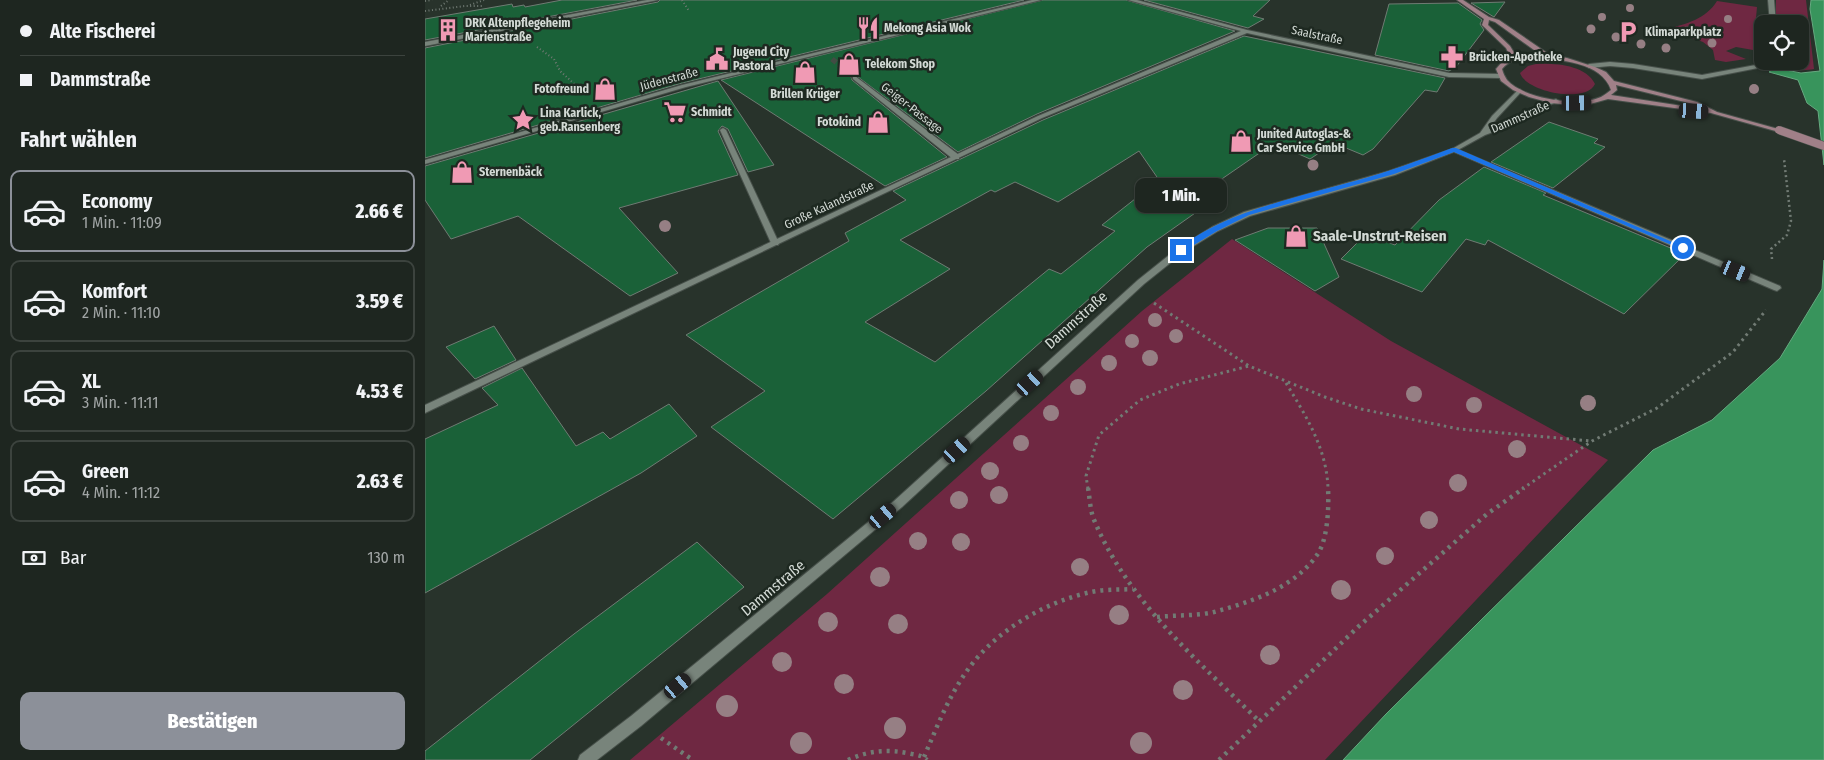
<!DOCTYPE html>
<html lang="de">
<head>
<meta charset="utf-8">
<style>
  body { margin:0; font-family:"Fira Sans Condensed",sans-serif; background:#262e29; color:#f1f3f6; height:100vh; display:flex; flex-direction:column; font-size:19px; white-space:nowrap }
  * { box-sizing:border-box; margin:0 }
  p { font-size:16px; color:#a1a5a5 }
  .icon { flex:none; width:28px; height:28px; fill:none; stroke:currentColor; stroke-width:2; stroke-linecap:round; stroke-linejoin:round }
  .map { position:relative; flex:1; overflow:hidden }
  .details { display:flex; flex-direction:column; background:#1e2620; width:425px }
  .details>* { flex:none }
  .guide { display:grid; align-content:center; height:110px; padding:0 20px; background:#1e2620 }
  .fabs { position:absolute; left:1329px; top:15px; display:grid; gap:10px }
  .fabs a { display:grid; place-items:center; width:55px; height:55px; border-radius:10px; background:#1e2620; box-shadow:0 1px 4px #0004,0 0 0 1px #3c433e; font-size:25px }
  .end { position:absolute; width:22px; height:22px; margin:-11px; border:6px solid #1a73e8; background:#fff; box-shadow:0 0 0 2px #fff }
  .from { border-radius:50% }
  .bubble { position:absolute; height:35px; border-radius:10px; background:#1e2620; box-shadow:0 1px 4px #0004,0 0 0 1px #3c433e; font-size:16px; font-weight:800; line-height:35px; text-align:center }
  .car { position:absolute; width:15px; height:30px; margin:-15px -8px; border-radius:6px; box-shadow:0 0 4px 1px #0007; background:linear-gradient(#222 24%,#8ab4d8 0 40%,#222 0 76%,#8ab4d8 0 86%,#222 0) }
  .guide b { display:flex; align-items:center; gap:18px; height:48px; font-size:19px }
  .guide b+b { border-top:1px solid #3c433e }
  .guide i { width:12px; height:12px; background:#f1f3f6 }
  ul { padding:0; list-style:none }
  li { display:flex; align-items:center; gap:15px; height:82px; margin:0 10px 8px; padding:0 10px; border:2px solid #3c433e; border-radius:10px }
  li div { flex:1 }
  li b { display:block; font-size:19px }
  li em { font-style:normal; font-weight:800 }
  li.on { border-color:#8c9099 }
  li>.icon { width:45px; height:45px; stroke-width:1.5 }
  h2 { padding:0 20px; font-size:22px; line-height:60px }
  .pay { display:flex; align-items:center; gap:12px; height:55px; padding:0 20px; font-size:19px }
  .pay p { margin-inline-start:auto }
  .button { display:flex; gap:10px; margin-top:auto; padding:10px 20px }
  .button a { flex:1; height:58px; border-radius:10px; background:#8c9099; color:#fff; font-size:20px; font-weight:800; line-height:58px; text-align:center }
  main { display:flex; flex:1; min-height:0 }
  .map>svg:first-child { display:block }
  .green { fill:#6f2842 }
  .water { fill:#38945c; stroke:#66a980 }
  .building { fill:#1a6138; stroke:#6f7b73; fill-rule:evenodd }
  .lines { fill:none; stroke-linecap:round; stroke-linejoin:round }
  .pedestrian-tunnel { stroke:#424c44; stroke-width:5.5; stroke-dasharray:5.5 3; stroke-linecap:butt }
  .service-casing { stroke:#47504a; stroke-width:2 }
  .pedestrian-casing { stroke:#47504a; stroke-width:2 }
  .minor-casing { stroke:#47504a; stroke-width:2 }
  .tertiary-casing { stroke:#47504a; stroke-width:2 }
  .secondary-casing { stroke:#47504a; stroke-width:2 }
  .path-far3 { stroke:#717b74; stroke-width:2; stroke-dasharray:1 2.5; stroke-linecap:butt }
  .path-far2 { stroke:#717b74; stroke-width:2.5; stroke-dasharray:2 3; stroke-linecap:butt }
  .path-far1 { stroke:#717b74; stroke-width:3; stroke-dasharray:2.5 4; stroke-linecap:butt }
  .path { stroke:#717b74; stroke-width:4.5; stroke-dasharray:3 5; stroke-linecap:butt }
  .service { fill:#78847b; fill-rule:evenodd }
  .pedestrian { fill:#78847b; fill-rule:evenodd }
  .minor { fill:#78847b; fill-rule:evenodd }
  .tertiary { fill:#78847b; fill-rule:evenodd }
  .secondary { fill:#a08088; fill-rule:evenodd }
  .secondary-bridge-casing { stroke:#47504a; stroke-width:9; stroke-linecap:butt }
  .secondary-bridge { stroke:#a08088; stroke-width:8 }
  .tree { fill:#967f84 }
  .route { fill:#1a73e8 }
  .labels { text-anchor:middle; stroke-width:5; stroke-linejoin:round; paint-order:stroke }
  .far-poi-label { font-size:12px; font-weight:bold; fill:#d3dad5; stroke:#1e2921; text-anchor:start }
  .far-street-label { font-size:12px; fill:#d3dad5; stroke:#1e2921 }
  .poi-label { font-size:15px; font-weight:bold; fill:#d3dad5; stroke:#1e2921; text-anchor:start }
  .street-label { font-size:15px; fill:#d3dad5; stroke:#1e2921 }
</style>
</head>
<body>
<main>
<section class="details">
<div class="guide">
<b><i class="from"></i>Alte Fischerei</b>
<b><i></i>Dammstraße</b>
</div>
<h2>Fahrt wählen</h2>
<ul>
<li class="on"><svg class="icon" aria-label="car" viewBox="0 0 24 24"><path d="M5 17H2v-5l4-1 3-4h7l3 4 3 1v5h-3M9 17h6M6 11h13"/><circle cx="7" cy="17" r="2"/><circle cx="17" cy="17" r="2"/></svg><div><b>Economy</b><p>1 Min. · 11:09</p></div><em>2.66 €</em></li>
<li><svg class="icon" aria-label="car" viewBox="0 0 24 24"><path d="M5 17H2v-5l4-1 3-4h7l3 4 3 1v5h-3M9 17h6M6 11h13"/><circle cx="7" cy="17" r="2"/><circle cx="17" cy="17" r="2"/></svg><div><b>Komfort</b><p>2 Min. · 11:10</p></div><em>3.59 €</em></li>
<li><svg class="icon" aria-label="car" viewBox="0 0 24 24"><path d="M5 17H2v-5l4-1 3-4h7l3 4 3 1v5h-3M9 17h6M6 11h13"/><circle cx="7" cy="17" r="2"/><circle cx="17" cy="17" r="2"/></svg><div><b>XL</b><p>3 Min. · 11:11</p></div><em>4.53 €</em></li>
<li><svg class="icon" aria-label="car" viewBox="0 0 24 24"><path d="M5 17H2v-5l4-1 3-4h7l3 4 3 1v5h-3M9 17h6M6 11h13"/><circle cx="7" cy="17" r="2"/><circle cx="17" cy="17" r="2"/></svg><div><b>Green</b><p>4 Min. · 11:12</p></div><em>2.63 €</em></li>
</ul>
<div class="pay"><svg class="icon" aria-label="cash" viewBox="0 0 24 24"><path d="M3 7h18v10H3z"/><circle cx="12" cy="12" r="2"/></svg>Bar<p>130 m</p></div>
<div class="button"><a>Bestätigen</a></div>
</section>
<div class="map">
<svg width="1399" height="760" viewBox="0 0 1399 760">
  <rect width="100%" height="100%" fill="#28332b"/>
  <path class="green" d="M1351,0h30l8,69c-15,3 -23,0 -35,-8h21v-37h-24z
    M1292,1l40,6 -4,43 -17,-3 -10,4 20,8 -20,3 -11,-2 -2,-10 -10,-8 -36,-13c19,-5 39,-10 50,-28z
    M1111,64c19,-1 50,1 59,20 -9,20 -69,8 -75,-11l8,-7z
    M807,239l159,102 217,119 -283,300h-695l197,-166 315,-283z"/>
  <path class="water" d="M1386,0h13v165l-6,-54 -11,-8 -9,-23 -29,-8 7,-4 25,5 19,-2 -10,-62z
    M1399,260v500h-481l43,-46 267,-264 59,-30 68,-62 42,-69z"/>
  <path class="building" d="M137,0h75l-212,40v-21l87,-15 1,3 11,-2 1,2z
    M235,0h364l-342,83 -257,75v-110l233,-46z
    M618,0h83l109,31 -198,83 -79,38 -104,-78 -3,3 1,3 95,77 -62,29 -164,-106z
    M719,0h126l-17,16 11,3 -16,9z
    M1080,2l-11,15 -23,-14z
    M1033,3l24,17 -2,4 4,6 -28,37 -7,4 -74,-16 14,-51z
    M819,36l201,42 -8,14 -12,-2 -52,59 -10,6 -29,-12 -24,16 -36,-16 -90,62 14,6 -51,36 -161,144 -153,128 -122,-92 54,-36 -79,-56 163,-94 -4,-8 61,-33 -13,-9 150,-71zM714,151l20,29 -57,45 13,6 -54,43 -12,-5 -114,93 -70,-40 85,-53 -50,-29 91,-50 4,2 20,-10 43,20z
    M293,81l56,84 -26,7 -20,-43 -6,-3 -4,5 20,44 -119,33 59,65 -48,23 -112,-80 -67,23 -26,-39v-34z
    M1124,122l49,17 -4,4 11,4 -52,41 -62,-26z
    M1059,167l62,26 -3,2 142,59 -61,60 -136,-74 -3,5 -19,-6 -44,53 -81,-33 25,-25 29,11 44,-45z
    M843,228h49l22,49 -24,14 -80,-51z
    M69,326l22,34 -41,19 -29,-32z
    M97,368l54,78 27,-14 7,7 59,-35 28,32 -56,37 -216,120v-154l73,-34 -16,-17z
    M272,542l47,45 -214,173h-105v-9l149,-117z"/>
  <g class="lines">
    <path class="pedestrian-tunnel" d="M407,59l23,19"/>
    <defs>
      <path id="service" d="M298,128l3,2 53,113 -1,2h-6l-1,-2 -51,-113z"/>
      <path id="pedestrian" d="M607,0h9l-355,87 -261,77v-4l257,-75z
        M430,76l104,79v4h-6l-100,-80v-2z"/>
      <path id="minor" d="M222,0h11l-233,46v-4z
        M703,0h9l110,30 202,43 51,1 3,2 -3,2 -51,-1 -202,-44 -205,85 -617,295v-8l613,-289 203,-85z
        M1343,0h6l2,24h-6z
        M1341,61h8l-11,6 -61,12 -69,-11 -23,-2 -21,2 -3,-2 3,-2 21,-2 23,2 69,11 59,-11z
        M1029,148l326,138 1,2 -4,3 -3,-1 -322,-139 -2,-1z"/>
      <path id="tertiary" d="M1094,89l2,1v2l-24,26 -8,11 22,-7 27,-16 18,-7 3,2 -17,7 -27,16 -30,11 -29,16 -61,24 -145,41 -32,15 -34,21 -40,32 -242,223 -261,219 -44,34h-19l2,-5 51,-39 263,-215 244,-221 40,-32 34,-21 32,-15 145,-41 63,-22 28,-16 12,-17z"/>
      <path id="secondary" d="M1032,0h6l26,17 10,3 51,35 17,3 28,9 11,5 8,9 83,21 20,10 65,18 -3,2 -68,-19 -103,-14 -18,5 -19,1 -20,-2 -22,-6 -16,-7 -12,-9 -5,-12 7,-8 8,-3 -5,-10 -24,-23 2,-6zM1064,20l6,2 46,33 -25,1 -6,-10 -22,-21zM1108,58c25,1 69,4 78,32 -3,2 -6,5 -10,7 -23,10 -77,2 -94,-17 -2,-3 -4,-7 -5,-11 8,-10 19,-10 31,-11zM1191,85l77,19 9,5 -91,-14 6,-5z"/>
    </defs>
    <use href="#service" class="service-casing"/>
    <use href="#pedestrian" class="pedestrian-casing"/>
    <use href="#minor" class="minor-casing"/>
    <use href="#tertiary" class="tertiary-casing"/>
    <use href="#secondary" class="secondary-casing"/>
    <path class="path-far3" d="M257,0l7,11
      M0,1l7,-1
      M45,5l14,-5
      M16,6l8,-6
      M0,11l40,-5h19
      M112,47l17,12 6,12 20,18"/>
    <path class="path-far2" d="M1347,259l-1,-10 16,-14 4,-14 -7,-62"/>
    <path class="path-far1" d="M729,303l95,63 76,31 36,12 98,20 132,12
      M861,383c20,33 41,66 42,106
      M663,489l-2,-13 13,-41 41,-35 39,-16 70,-18
      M1097,489l70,-48 65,-33 76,-56 33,-42"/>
    <path class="path" d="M663,488c2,11 2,24 7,34 33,79 104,140 164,199
      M732,617c19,-2 39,-1 57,-5 37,-10 80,-24 103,-57 11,-15 12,-49 11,-67
      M236,738l32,22
      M499,757c13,-30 25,-62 45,-89 28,-38 76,-66 122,-76 14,-3 28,-2 42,-3
      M423,760c22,-10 41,-11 64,-6 6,1 11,2 15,6
      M794,760l139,-133 129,-113 37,-26"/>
    <use href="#service" class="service"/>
    <use href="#pedestrian" class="pedestrian"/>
    <use href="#minor" class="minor"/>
    <use href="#tertiary" class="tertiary"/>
    <use href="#secondary" class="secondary"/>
    <defs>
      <path id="secondary-bridge" d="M1354,130l45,16"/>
    </defs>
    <use href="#secondary-bridge" class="secondary-bridge-casing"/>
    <use href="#secondary-bridge" class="secondary-bridge"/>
  </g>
  <g class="tree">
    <circle cx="1205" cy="8" r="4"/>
    <circle cx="1177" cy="17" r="4"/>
    <circle cx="1303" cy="19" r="4"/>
    <circle cx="1166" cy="29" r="4.5"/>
    <circle cx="1262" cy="31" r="4.5"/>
    <circle cx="1191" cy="37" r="4.5"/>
    <circle cx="1287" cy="43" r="4.5"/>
    <circle cx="1216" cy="44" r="4.5"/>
    <circle cx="1241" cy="48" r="4.5"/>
    <circle cx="1329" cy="89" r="5"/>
    <circle cx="888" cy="165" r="5.5"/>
    <circle cx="240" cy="226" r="6"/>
    <circle cx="730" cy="320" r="7"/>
    <circle cx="751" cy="336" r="7"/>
    <circle cx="707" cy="341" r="7"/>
    <circle cx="725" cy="358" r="8"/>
    <circle cx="684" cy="363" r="8"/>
    <circle cx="653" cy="387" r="8"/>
    <circle cx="989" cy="394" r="8"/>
    <circle cx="1163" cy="403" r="8"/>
    <circle cx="1049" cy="405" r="8"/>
    <circle cx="626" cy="413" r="8"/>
    <circle cx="596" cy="443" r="8"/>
    <circle cx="1092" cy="449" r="9"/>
    <circle cx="565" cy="471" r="9"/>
    <circle cx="1033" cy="483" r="9"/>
    <circle cx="574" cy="495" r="9"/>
    <circle cx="534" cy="500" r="9"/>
    <circle cx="1004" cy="520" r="9"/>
    <circle cx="493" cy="541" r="9"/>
    <circle cx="536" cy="542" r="9"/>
    <circle cx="960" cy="556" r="9"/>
    <circle cx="655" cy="567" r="9"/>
    <circle cx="455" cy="577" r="10"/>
    <circle cx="916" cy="590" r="10"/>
    <circle cx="694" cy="615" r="10"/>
    <circle cx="403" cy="622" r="10"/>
    <circle cx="473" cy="624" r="10"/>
    <circle cx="845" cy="655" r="10"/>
    <circle cx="357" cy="662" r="10"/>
    <circle cx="419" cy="684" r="10"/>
    <circle cx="758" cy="690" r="10"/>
    <circle cx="302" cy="706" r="11"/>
    <circle cx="470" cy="728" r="11"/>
    <circle cx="376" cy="743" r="11"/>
    <circle cx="716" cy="743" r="11"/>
  </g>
  <path class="route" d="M1027,148h4l230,100 -5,1 -227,-97 -60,22 -145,41 -32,16 -33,20 -6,-1c41,-37 124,-54 177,-69 33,-9 65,-21 97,-33z"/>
  <defs>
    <symbol id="restaurant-bare" viewBox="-9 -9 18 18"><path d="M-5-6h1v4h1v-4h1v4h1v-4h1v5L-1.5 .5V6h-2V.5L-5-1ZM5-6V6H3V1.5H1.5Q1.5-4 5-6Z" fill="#f09ab4" stroke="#1e2921" stroke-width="2.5" paint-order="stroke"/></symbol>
    <symbol id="building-bare" viewBox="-9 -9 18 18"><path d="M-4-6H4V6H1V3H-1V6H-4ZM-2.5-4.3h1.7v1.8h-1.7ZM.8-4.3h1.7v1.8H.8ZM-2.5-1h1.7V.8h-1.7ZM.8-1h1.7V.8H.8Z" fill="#f09ab4" stroke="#1e2921" stroke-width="2.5" paint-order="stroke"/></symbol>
    <symbol id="parking-bare" viewBox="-9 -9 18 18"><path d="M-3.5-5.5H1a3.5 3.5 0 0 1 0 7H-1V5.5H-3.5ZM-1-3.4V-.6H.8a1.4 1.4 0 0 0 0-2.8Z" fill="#f09ab4" stroke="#1e2921" stroke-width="2.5" paint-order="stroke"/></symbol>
    <symbol id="pharmacy-bare" viewBox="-9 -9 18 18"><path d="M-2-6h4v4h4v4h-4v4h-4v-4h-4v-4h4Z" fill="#f09ab4" stroke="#1e2921" stroke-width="2.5" paint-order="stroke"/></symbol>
    <symbol id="civic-bare" viewBox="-9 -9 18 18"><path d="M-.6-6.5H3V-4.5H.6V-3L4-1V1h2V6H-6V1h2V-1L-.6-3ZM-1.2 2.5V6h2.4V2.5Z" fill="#f09ab4" stroke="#1e2921" stroke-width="2.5" paint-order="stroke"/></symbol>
    <symbol id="shop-bare" viewBox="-9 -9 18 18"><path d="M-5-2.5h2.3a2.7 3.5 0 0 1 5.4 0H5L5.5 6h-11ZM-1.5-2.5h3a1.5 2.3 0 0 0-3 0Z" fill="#f09ab4" stroke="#1e2921" stroke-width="2.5" paint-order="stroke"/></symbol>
    <symbol id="supermarket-bare" viewBox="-9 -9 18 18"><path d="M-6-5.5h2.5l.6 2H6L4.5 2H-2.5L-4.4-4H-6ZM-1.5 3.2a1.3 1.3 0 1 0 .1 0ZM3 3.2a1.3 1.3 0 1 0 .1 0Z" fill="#f09ab4" stroke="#1e2921" stroke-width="2.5" paint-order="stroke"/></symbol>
    <symbol id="sight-bare" viewBox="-9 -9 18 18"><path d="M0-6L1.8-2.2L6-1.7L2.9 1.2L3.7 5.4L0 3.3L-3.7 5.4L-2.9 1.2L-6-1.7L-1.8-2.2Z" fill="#f09ab4" stroke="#1e2921" stroke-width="2.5" paint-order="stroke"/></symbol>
  </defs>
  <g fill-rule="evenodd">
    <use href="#restaurant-bare" x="427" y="12" width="32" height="32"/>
    <use href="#building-bare" x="7" y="14" width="32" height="32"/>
    <use href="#parking-bare" x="1187" y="16" width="32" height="32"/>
    <use href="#pharmacy-bare" x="1011" y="41" width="32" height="32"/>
    <use href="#civic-bare" x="276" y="43" width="32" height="32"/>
    <use href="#shop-bare" x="408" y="48" width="32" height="32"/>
    <use href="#shop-bare" x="364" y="56" width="32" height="32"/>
    <use href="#shop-bare" x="164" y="73" width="32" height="32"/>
    <use href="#supermarket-bare" x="234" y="96" width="32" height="32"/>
    <use href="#sight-bare" x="82" y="104" width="32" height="32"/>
    <use href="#shop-bare" x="437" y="106" width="32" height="32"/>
    <use href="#shop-bare" x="800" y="125" width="32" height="32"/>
    <use href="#shop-bare" x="21" y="156" width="32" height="32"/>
    <use href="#shop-bare" x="855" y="220" width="32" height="32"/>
  </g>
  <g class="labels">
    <g class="far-poi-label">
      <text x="40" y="27">DRK Altenpflegeheim<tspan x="40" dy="14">Marienstraße</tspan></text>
      <text x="459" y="32">Mekong Asia Wok</text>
      <text x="1220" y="36">Klimaparkplatz</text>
      <text x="308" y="56">Jugend City<tspan x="308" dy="14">Pastoral</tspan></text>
      <text x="1044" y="61">Brücken-Apotheke</text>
      <text x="440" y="68">Telekom Shop</text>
      <text x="164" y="93" text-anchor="end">Fotofreund</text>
      <text x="380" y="98" text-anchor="middle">Brillen Krüger</text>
      <text x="266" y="116">Schmidt</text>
      <text x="115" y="117">Lina Karlick,<tspan x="115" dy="14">geb.Ransenberg</tspan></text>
      <text x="436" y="126" text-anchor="end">Fotokind</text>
      <text x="832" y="138">Junited Autoglas-&amp;<tspan x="832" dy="14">Car Service GmbH</tspan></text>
      <text x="54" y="176">Sternenbäck</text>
    </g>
    <g class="far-street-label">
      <text transform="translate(892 35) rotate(12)" y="4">Saalstraße</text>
      <text transform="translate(244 79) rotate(-15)" y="4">Jüdenstraße</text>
      <text transform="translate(487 108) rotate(38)" y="4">Geiger-Passage</text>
      <text transform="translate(1095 117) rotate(-24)" y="4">Dammstraße</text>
      <text transform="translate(404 205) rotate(-25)" y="4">Große Kalandstraße</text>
    </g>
    <g class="poi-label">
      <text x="888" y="241">Saale-Unstrut-Reisen</text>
    </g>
    <g class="street-label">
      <text transform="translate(651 320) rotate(-42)" y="5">Dammstraße</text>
      <text transform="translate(348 588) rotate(-40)" y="5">Dammstraße</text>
    </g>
  </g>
</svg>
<div class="fabs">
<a><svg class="icon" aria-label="locate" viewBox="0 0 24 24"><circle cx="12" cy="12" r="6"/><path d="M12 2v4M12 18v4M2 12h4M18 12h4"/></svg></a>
</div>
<i class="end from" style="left:1258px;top:248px"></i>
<i class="end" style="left:756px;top:250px"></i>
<div class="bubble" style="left:710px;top:178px;width:92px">1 Min.</div>
<i class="car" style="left:1152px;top:103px;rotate:89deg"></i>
<i class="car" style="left:1269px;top:111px;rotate:93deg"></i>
<i class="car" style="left:1311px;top:271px;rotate:112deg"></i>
<i class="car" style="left:605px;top:383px;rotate:48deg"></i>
<i class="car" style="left:532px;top:450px;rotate:48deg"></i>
<i class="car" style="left:458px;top:516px;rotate:50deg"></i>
<i class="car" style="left:253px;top:686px;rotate:50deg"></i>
</div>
</main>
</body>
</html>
